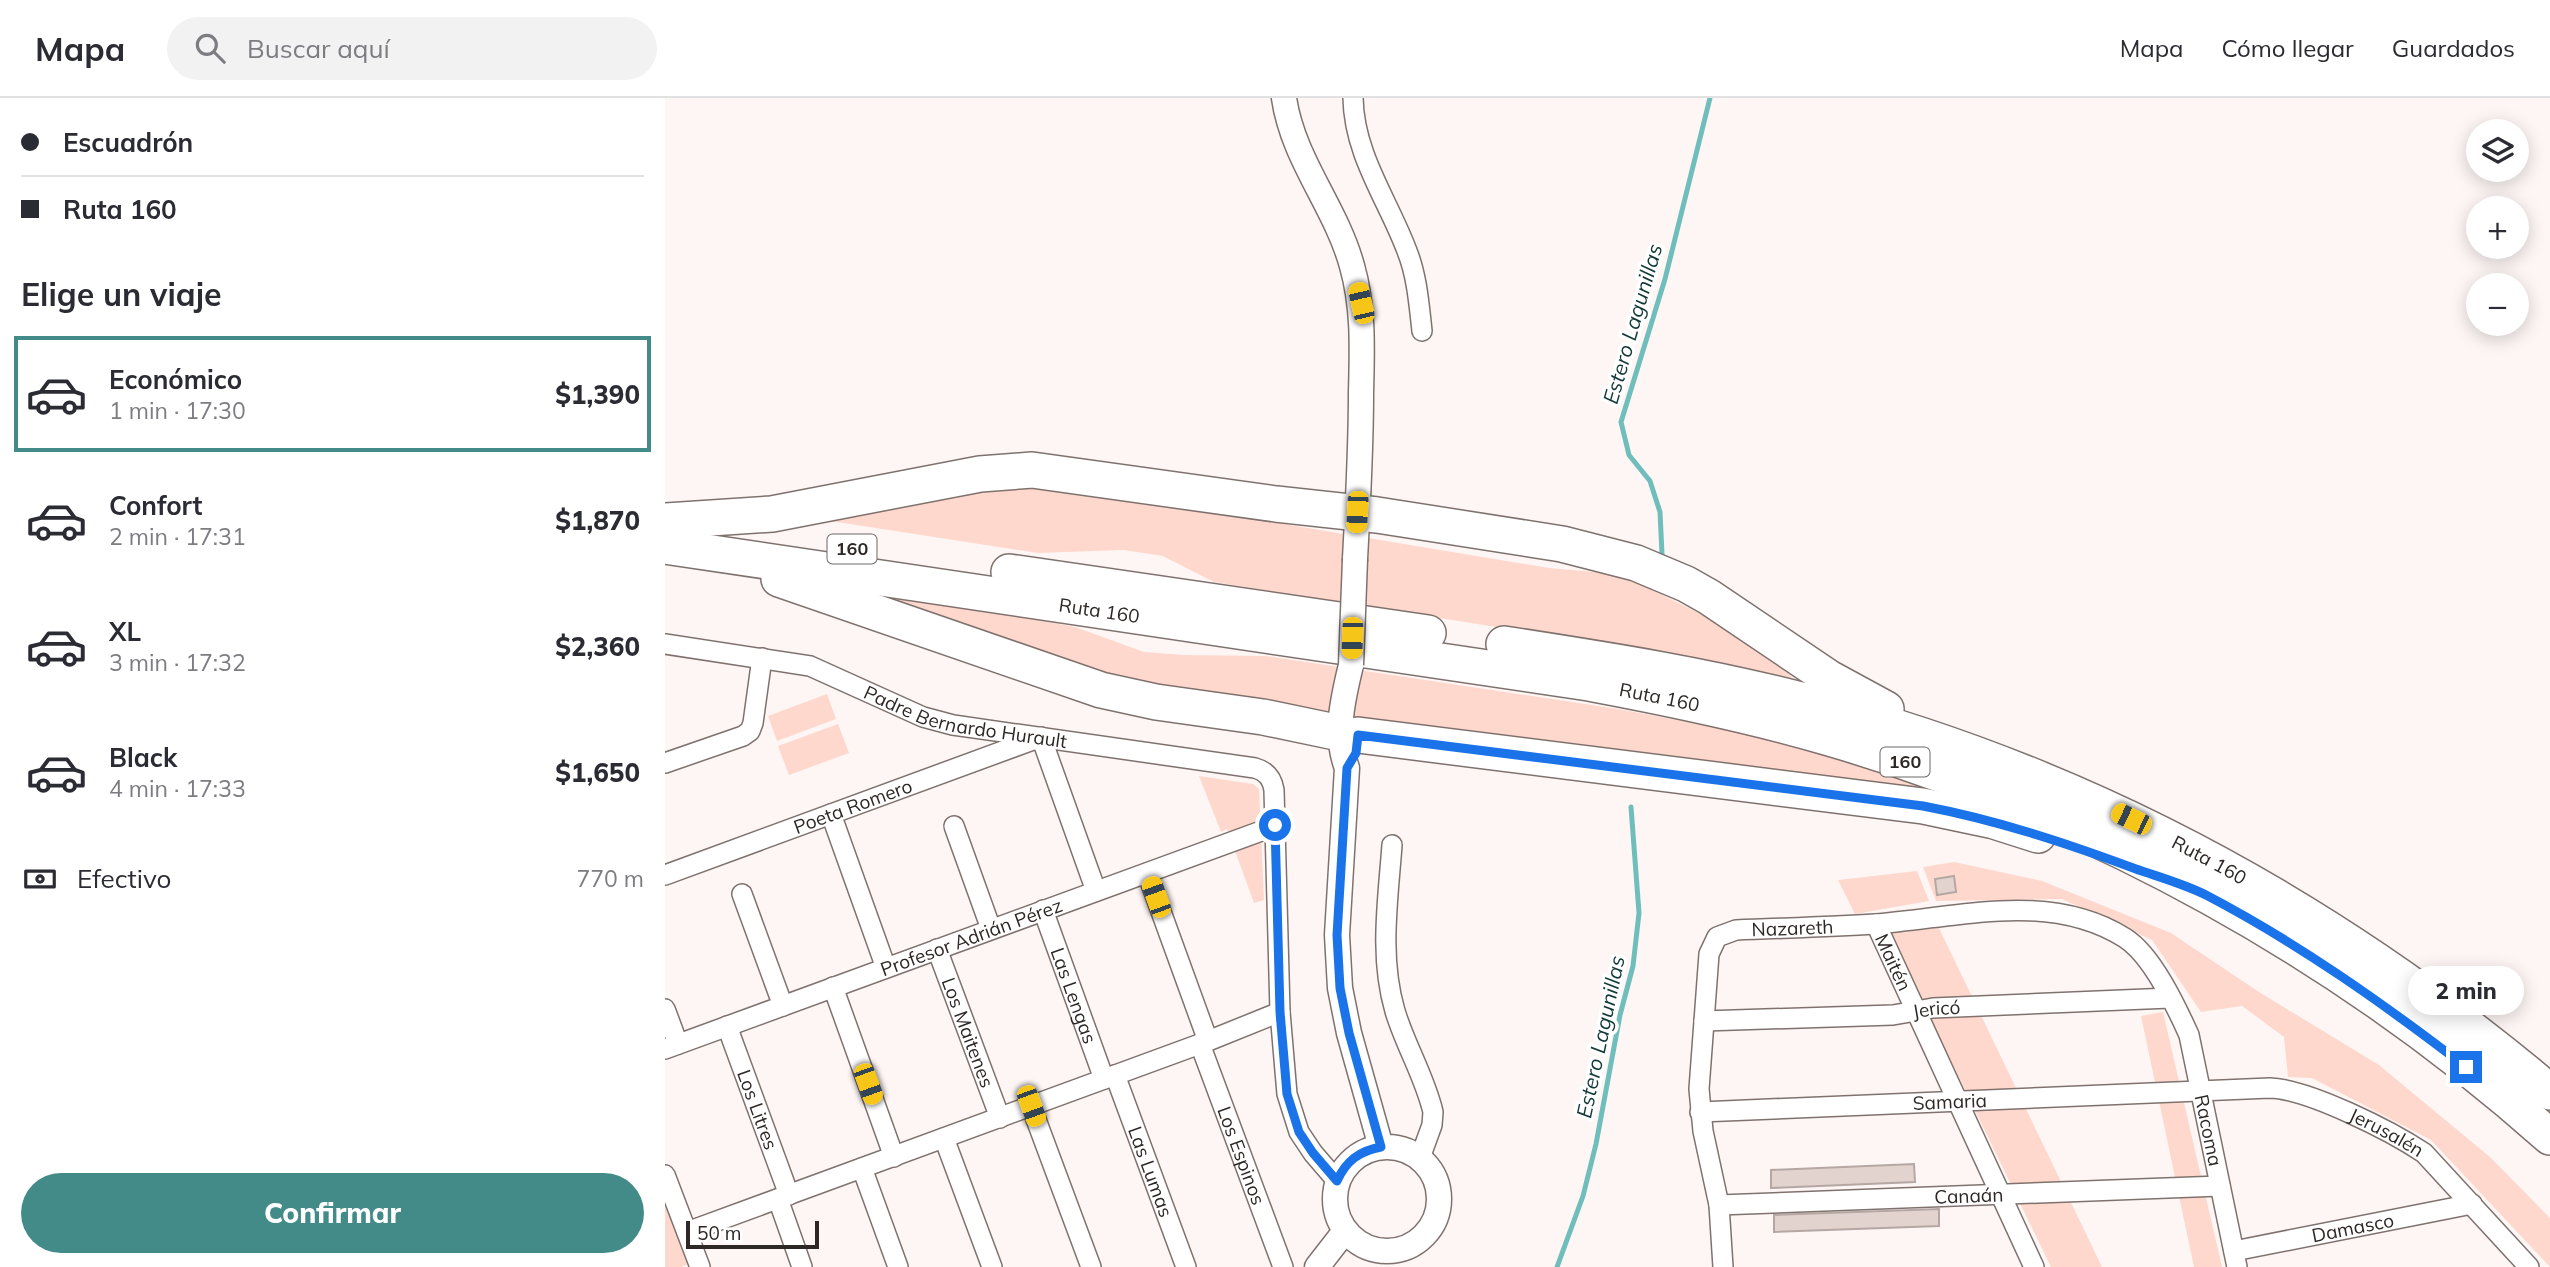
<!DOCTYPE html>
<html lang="es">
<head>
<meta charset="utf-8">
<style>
  body { margin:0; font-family:Mulish,sans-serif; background:#f2f2f3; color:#2b2b33; height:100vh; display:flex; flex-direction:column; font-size:26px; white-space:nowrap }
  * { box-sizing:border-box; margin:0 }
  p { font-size:23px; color:#7c7c81 }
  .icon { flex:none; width:38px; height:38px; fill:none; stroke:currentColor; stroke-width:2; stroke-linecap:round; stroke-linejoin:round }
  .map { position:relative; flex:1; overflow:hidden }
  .sheet { display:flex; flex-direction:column; background:#fff; width:665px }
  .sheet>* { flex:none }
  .guide { display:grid; align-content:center; height:154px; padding:0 21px; background:#fff }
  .controls { position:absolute; left:1801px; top:21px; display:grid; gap:14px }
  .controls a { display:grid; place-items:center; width:63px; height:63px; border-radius:50%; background:#fff; box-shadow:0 4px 18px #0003; font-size:35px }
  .scale { position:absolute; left:21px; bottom:18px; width:133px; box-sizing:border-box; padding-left:7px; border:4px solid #2d2726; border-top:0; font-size:19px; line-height:24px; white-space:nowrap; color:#2d2726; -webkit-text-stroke:5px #fff; paint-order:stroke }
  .end { position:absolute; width:32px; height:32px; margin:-16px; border:9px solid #1a73e8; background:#fff; box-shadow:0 0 0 4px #fff }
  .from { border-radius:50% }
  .bubble { position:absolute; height:49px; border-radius:24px; background:#fff; box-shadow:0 4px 18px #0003; font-size:23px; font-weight:800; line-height:49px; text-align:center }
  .car { position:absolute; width:21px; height:42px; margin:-21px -10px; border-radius:9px; box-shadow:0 0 5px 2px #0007; background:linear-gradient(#f5c518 24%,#345 0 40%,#f5c518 0 76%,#345 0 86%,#f5c518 0) }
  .guide b { display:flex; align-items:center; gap:24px; height:66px; font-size:26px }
  .guide b+b { border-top:2px solid #e1e1e2 }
  .guide i { width:18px; height:18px; background:#2b2b33 }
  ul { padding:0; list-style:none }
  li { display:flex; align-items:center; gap:21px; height:116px; margin:0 14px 10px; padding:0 7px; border:4px solid transparent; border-radius:0px }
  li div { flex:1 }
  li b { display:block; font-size:26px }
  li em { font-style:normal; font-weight:800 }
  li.active { border-color:#438b89 }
  li>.icon { width:63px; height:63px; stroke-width:1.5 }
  h2 { padding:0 21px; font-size:32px; line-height:84px }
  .pay { display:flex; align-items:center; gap:18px; height:77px; padding:0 21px; font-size:26px }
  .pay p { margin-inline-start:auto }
  .cta { display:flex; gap:14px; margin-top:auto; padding:14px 21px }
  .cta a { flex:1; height:80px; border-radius:42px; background:#438b89; color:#fff; font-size:28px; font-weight:800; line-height:80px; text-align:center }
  header { display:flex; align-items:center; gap:42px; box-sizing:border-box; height:98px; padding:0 35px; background:#fff; border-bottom:2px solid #e1e1e2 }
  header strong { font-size:33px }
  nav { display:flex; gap:38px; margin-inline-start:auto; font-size:24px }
  .search { width:490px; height:63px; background:#f2f2f3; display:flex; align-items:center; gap:18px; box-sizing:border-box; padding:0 24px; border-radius:38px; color:#7c7c81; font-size:26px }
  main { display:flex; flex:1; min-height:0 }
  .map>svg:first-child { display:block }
  .green { fill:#ffd8cd }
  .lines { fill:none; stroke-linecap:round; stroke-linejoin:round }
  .stream { stroke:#70bebb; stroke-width:5 }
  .building { fill:#e3d3cf; stroke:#b5a7a3; stroke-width:2 }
  .minor-casing { stroke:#7f726e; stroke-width:22 }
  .tertiary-casing { stroke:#7f726e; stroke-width:27 }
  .motorway-casing { stroke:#7f726e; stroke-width:38 }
  .minor { stroke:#fff; stroke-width:19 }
  .tertiary { stroke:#fff; stroke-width:24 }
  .motorway { stroke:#fff; stroke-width:35 }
  .tertiary-bridge-casing { stroke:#7f726e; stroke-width:27; stroke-linecap:butt }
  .tertiary-bridge { stroke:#fff; stroke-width:24 }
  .route { stroke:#1a73e8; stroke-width:9 }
  .labels { text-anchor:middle; stroke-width:7; stroke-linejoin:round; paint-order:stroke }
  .shield { fill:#fff; stroke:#6c6867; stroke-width:2 }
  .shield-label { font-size:18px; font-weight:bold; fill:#2d2726 }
  .street-label { font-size:19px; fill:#2d2726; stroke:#fff }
  .water-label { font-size:21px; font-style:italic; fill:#123837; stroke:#fff }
</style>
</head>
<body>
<header>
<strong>Mapa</strong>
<div class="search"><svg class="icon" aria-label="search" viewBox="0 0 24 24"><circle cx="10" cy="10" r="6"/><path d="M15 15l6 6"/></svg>Buscar aquí</div>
<nav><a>Mapa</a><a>Cómo llegar</a><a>Guardados</a></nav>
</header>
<main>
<section class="sheet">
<div class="guide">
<b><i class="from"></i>Escuadrón</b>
<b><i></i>Ruta 160</b>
</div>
<h2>Elige un viaje</h2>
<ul>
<li class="active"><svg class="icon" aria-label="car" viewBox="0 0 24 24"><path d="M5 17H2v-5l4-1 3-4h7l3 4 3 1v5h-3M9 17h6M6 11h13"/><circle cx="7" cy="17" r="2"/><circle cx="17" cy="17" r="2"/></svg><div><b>Económico</b><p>1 min · 17:30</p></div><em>$1,390</em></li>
<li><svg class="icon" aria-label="car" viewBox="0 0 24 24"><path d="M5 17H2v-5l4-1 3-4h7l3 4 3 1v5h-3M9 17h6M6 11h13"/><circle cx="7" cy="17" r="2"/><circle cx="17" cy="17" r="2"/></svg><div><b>Confort</b><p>2 min · 17:31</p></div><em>$1,870</em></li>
<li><svg class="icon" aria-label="car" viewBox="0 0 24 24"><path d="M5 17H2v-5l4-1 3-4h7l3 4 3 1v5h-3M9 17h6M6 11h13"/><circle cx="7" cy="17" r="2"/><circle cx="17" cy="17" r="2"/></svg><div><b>XL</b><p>3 min · 17:32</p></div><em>$2,360</em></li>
<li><svg class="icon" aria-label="car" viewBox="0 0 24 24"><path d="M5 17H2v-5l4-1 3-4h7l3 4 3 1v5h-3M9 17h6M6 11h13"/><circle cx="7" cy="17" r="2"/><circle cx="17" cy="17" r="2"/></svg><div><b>Black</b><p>4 min · 17:33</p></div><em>$1,650</em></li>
</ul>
<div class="pay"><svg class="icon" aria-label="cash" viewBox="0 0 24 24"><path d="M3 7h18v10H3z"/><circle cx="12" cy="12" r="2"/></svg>Efectivo<p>770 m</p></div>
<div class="cta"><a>Confirmar</a></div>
</section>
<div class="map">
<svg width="1885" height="1169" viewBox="0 0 1885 1169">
  <rect width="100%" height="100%" fill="#fdf6f5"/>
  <path class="green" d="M382,387l502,83 70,6 86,42 83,57 9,11 -181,-38 -402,-64 -51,-26 -39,-6 -86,3 -240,-37 124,-19z
    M170,485l240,44 69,25 40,3 82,1 352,53 107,20 102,24 151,51 -561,-69 -346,-64z
    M162,596l9,25 -59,22 -9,-25z
    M173,626l11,29 -60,22 -11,-29z
    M534,678l54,8 6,5 5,111 -10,3 -27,-74 -6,3z
    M1289,764l88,19 129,52 88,59 120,73 111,92 60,61v49l-119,-127 -119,-62 -24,-1 -4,-40 -42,-31 -41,6 -49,-72 -90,-41 -126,2 -13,-34z
    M1252,773l12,30 -74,13 -17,-34z
    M1274,830l163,339h-51l-162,-334z
    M1498,914l59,255h-28l-53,-251z
    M0,1094l26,71 -10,4h-16z"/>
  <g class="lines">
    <path class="stream" d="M997,456l-2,-42 -10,-31 -21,-26 -8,-33 44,-143 45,-181
      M892,1169l26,-71 13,-52 24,-129 13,-49 6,-53 -8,-106"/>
  </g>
  <path class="building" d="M1289,778l2,16 -19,3 -2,-16z
    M1249,1066l1,18 -144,6v-18z
    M1274,1111v17l-165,6v-17z"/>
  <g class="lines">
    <defs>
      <g id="minor">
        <path d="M688,0c1,57 35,102 54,153 10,25 12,53 15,80"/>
        <path id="s1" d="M0,546l145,22 113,51 30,8 302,43c11,3 17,10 19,22l6,222 7,82 12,38 14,21 24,28"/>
        <path d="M0,665l78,-27 7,-5 3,-8 9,-65"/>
        <path d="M166,716l55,154"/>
        <path d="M289,728l37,103"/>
        <path d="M727,747c-4,55 -13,112 3,166 10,34 30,66 38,101l-1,13 -12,33"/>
        <path d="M482,775l61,168"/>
        <path id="s2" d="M0,777l376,-138 55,154"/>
        <path d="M77,796l41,112"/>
        <path id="s3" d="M378,812l61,169"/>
        <path id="s4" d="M1211,826l158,343"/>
        <path id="s5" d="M272,851l63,169"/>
        <path d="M168,889l61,170"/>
        <path d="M0,911l13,35"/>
        <path id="s6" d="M1039,923l189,-6 40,-7 237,-10"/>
        <path id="s7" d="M62,928l62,169"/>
        <path id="s8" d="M535,946l83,223"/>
        <path id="s9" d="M0,951l610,-223"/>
        <path id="s10" d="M450,977l71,192"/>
        <path d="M366,1008l60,161"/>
        <path id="s11" d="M1035,1014l570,-24c38,1 121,43 154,65l105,114"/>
        <path d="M279,1040l48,129"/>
        <path d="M197,1070l36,99"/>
        <path d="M0,1077l35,92"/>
        <path d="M113,1101l24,68"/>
        <path id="s12" d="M1054,1107l501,-19"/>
        <path d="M22,1134l521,-191 72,-29"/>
        <path id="s13" d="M1569,1153l238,-47"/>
        <path id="s14" d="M1058,1169l-4,-62 -16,-74 -4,-42 10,-135 8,-17 19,-7c46,-2 93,-3 139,-6 82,-6 174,-34 250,14 27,17 51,68 64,97l48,232"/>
      </g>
      <path id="tertiary" d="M619,0c9,62 52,109 68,168 12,42 10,84 9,127 0,56 -3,111 -6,166
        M686,567c-8,33 -17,70 -4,103l-10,167 3,53 9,45 32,114
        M670 1101a52 52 0 1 1 104 0a52 52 0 1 1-104 0Z
        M652,1169l28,-36"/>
      <g id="motorway">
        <path d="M0,423l107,-7 208,-40 52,-4 244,34 101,11 185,29 74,19 50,21 23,13 120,81 57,31"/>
        <path id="s15" d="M0,448l924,137c80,15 159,31 237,54 266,77 517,216 724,400"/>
        <path d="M344,474l419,61"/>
        <path d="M114,481l322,111 55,12 107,15 77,16"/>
        <path id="s16" d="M839,546c104,16 207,32 308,59 275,72 521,206 738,389"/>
        <path d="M693,637l565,71 71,15 44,14"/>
      </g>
    </defs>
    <use href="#minor" class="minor-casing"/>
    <use href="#tertiary" class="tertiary-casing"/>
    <use href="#motorway" class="motorway-casing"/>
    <use href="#minor" class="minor"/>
    <use href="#tertiary" class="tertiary"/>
    <use href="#motorway" class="motorway"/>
    <defs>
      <path id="tertiary-bridge" d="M686,567l4,-106"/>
    </defs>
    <use href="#tertiary-bridge" class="tertiary-bridge-casing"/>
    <use href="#tertiary-bridge" class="tertiary-bridge"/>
  </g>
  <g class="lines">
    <path class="route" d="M610,727l5,187 7,82 12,38 14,21 24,28c9,-20 22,-30 44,-34l-32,-114 -9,-45 -3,-53 10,-167 9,-15 2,-18 565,71c74,14 143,37 213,63 23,8 48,15 70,26 92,48 178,109 260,172"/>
  </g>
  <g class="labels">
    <g class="shield">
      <rect x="162.5" y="436.5" width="49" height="29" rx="5"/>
      <rect x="1215.5" y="649.5" width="49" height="29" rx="5"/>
    </g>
    <g class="shield-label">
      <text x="187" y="457">160</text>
      <text x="1240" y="670">160</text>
    </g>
    <g class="street-label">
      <text dy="7" stroke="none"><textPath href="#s15" startOffset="439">Ruta 160</textPath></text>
      <text dy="7" stroke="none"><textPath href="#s15" startOffset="1006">Ruta 160</textPath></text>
      <text dy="7" stroke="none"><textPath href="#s1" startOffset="312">Padre Bernardo Hurault</textPath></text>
      <text dy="7" stroke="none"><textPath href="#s2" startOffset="200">Poeta Romero</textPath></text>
      <text dy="7" stroke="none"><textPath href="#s16" startOffset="742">Ruta 160</textPath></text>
      <text dy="7" stroke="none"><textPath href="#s14" startOffset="411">Nazareth</textPath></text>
      <text dy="7" stroke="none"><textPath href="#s9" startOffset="326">Profesor Adrián Pérez</textPath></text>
      <text dy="7" stroke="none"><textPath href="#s4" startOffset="42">Maitén</textPath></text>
      <text dy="7" stroke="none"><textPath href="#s3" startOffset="91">Las Lengas</textPath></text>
      <text dy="7" stroke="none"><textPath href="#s6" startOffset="233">Jericó</textPath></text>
      <text dy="7" stroke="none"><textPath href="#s5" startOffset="89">Los Maitenes</textPath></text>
      <text dy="7" stroke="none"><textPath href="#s11" startOffset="250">Samaria</textPath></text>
      <text dy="7" stroke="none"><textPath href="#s7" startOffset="89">Los Litres</textPath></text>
      <text dy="7" stroke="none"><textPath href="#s14" startOffset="964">Racoma</textPath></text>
      <text dy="7" stroke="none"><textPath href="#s11" startOffset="696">Jerusalén</textPath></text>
      <text dy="7" stroke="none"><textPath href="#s8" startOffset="119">Los Espinos</textPath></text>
      <text dy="7" stroke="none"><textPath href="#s10" startOffset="103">Las Lumas</textPath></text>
      <text dy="7" stroke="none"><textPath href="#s12" startOffset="250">Canaán</textPath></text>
      <text dy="7" stroke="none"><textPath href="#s13" startOffset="121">Damasco</textPath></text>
    </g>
    <g class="water-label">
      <text transform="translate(968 226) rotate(-74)" y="7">Estero Lagunillas</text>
      <text transform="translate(936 939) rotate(-78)" y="7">Estero Lagunillas</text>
    </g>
  </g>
</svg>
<div class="controls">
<a><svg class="icon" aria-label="layers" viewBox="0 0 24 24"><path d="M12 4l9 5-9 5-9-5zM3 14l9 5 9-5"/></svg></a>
<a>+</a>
<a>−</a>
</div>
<div class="scale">50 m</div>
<i class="end from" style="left:610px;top:727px"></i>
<i class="end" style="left:1801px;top:969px"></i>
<div class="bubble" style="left:1743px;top:868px;width:116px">2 min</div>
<i class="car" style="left:696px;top:205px;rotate:347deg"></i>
<i class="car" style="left:692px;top:414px;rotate:183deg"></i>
<i class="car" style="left:687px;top:540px;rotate:182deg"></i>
<i class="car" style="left:1466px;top:721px;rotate:296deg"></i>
<i class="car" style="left:491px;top:799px;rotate:340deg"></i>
<i class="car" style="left:203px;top:986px;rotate:160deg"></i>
<i class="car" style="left:366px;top:1008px;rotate:160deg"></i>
</div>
</main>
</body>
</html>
